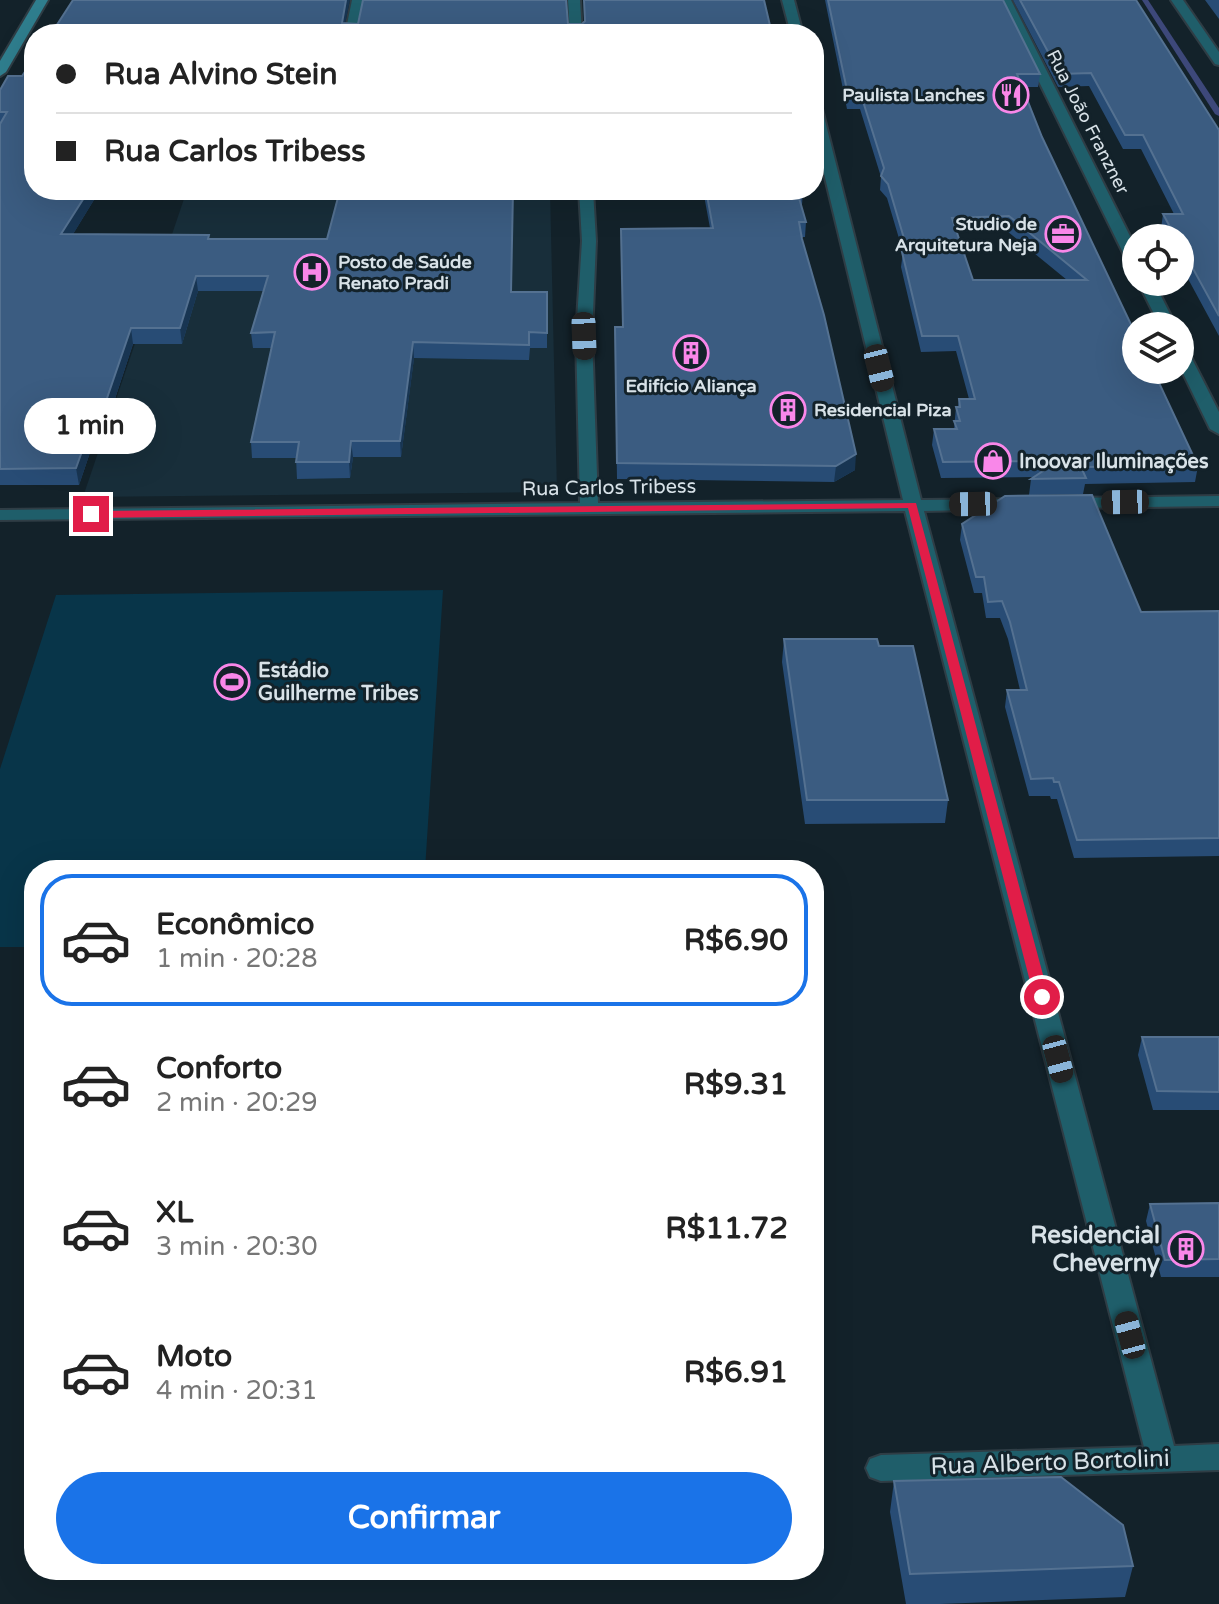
<!DOCTYPE html>
<html lang="pt">
<head>
<meta charset="utf-8">
<style>
  body { margin:0; font-family:"Varela Round",sans-serif; background:#f2f2f2; color:#222; height:100vh; display:flex; flex-direction:column; font-size:30px; white-space:nowrap }
  * { box-sizing:border-box; margin:0 }
  p { font-size:26px; color:#767676 }
  .icon { flex:none; width:44px; height:44px; fill:none; stroke:currentColor; stroke-width:2; stroke-linecap:round; stroke-linejoin:round }
  .map { position:relative; flex:1; overflow:hidden }
  .panel { position:absolute; left:24px; top:860px; width:800px; height:720px; display:flex; flex-direction:column; background:#fff; border-radius:32px; box-shadow:0 8px 32px #0002 }
  .panel>* { flex:none }
  .guide { position:absolute; left:24px; top:24px; width:800px; height:176px; border-radius:32px; box-shadow:0 8px 32px #0002; display:grid; align-content:center; height:176px; padding:0 32px; background:#fff }
  .tools { position:absolute; left:1122px; top:224px; display:grid; gap:16px }
  .tools a { display:grid; place-items:center; width:72px; height:72px; border-radius:50%; background:#fff; box-shadow:0 8px 32px #0002; font-size:40px }
  .end { position:absolute; width:36px; height:36px; margin:-18px; border:10px solid #e11d48; background:#fff; box-shadow:0 0 0 4px #fff }
  .from { border-radius:50% }
  .bubble { position:absolute; height:56px; border-radius:28px; background:#fff; box-shadow:0 8px 32px #0002; font-size:26px; font-weight:800; line-height:56px; text-align:center }
  .car { position:absolute; width:24px; height:48px; margin:-24px -12px; border-radius:10px; box-shadow:0 0 6px 2px #0007; background:linear-gradient(#222 24%,#8ab4d8 0 40%,#222 0 76%,#8ab4d8 0 86%,#222 0) }
  .guide b { display:flex; align-items:center; gap:28px; height:76px; font-size:30px }
  .guide b+b { border-top:2px solid #e0e0e0 }
  .guide i { width:20px; height:20px; background:#222 }
  ul { padding:14px 0 0; list-style:none }
  li { display:flex; align-items:center; gap:24px; height:132px; margin:0 16px 12px; padding:0 16px; border:4px solid transparent; border-radius:32px }
  li div { flex:1 }
  li b { display:block; font-size:30px }
  li em { font-style:normal; font-weight:800 }
  li.on { border-color:#1a73e8 }
  li>.icon { width:72px; height:72px; stroke-width:1.5 }
  .action { display:flex; gap:16px; margin-top:auto; padding:16px 32px }
  .action a { flex:1; height:92px; border-radius:48px; background:#1a73e8; color:#fff; font-size:32px; font-weight:800; line-height:92px; text-align:center }
  .map>svg:first-child { display:block }
  .built { fill:#182e3a }
  .green { fill:#083549 }
  .lines { fill:none; stroke-linecap:round; stroke-linejoin:round }
  .stream { fill:#3d487a; fill-rule:evenodd }
  .minor-casing { stroke:#2f3d45; stroke-width:4 }
  .secondary-casing { stroke:#2f3d45; stroke-width:4 }
  .minor { fill:#1f5e6a; fill-rule:evenodd }
  .secondary { fill:#2f7e8e; fill-rule:evenodd }
  .wall { fill:#284c75; fill-rule:evenodd }
  .shaded-wall { fill:#183552 }
  .building { fill:#3b5c81; stroke:#547191; stroke-width:2; fill-rule:evenodd }
  .route { fill:#e11d48 }
  .labels { text-anchor:middle; stroke-width:6; stroke-linejoin:round; paint-order:stroke }
  .far-poi-label { font-size:18px; font-weight:bold; fill:#d8e2e8; stroke:#13222a; text-anchor:end }
  .far-street-label { font-size:18px; fill:#d8e2e8; stroke:#13222a }
  .poi-label { font-size:20px; font-weight:bold; fill:#d8e2e8; stroke:#13222a; text-anchor:start }
  .street-label { font-size:20px; fill:#d8e2e8; stroke:#13222a }
  .near-poi-label { font-size:24px; font-weight:bold; fill:#d8e2e8; stroke:#13222a; text-anchor:end }
  .near-street-label { font-size:24px; fill:#d8e2e8; stroke:#13222a }
</style>
</head>
<body>
<div class="map">
<svg width="1219" height="1604" viewBox="0 0 1219 1604">
  <rect width="100%" height="100%" fill="#13222a"/>
  <path class="built" d="M187,190h363l7,302 -474,5z"/>
  <path class="green" d="M443,590l-18,280h-391v77h-34v-178l56,-174z"/>
  <g class="lines">
    <path class="stream" d="M1142,0h6l71,108v8l-4,-2z"/>
    <defs>
      <path id="minor" d="M352,0h12l-7,34h-12z
        M568,0h12l2,34h-12z
        M782,0h12l9,34h-12z
        M999,0h12l125,248v20l-8,-5z
        M1171,0h12l36,52v13l-4,-1z
        M814,101l7,4 100,395 101,-1 9,5 -9,5 -98,2 250,935 45,-2v26l-338,11 -11,-4 -4,-9 4,-9 11,-4 263,-8 -239,-936 -905,9v-10l580,-7 -4,-167 6,-95 -3,-51h14l3,51 -4,95 6,167 305,-3 -89,-368z
        M1138,282h16l22,44h-16z
        M1180,346l8,5 31,61v22l-9,-5 -30,-62z
        M1219,496v10l-151,2 -9,-5 9,-5z"/>
      <path id="secondary" d="M36,0h12l-42,72 -6,4v-15z"/>
    </defs>
    <use href="#minor" class="minor-casing"/>
    <use href="#secondary" class="secondary-casing"/>
    <use href="#minor" class="minor"/>
    <use href="#secondary" class="secondary"/>
  </g>
  <path class="wall" d="M825,0h178l37,74 -2,13h-16l20,50 156,329 -3,16 -110,2 -2,10 -54,1 2,-16 2,-2 -92,1 -9,-33 2,-16h20l2,-22h2l1,-8h10l-13,-48 -35,1 -20,-85 2,-15 -16,-54 -7,-8 1,-13 -21,-68h-13zM1007,231l60,49h-94l-16,-48z
    M1013,0h123l83,130v206l-39,-72v-26h-14l-5,-9 2,-15h11l-33,-65h-18l-34,-63 -31,1z
    M1205,0h14v19z
    M22,76l12,114h66l-27,44 136,5 303,53h35v56h-17l-1,12 -115,-2 -13,99h-48l-3,21 -53,1 -1,-21h-44l-1,-16 20,-94h-18l-2,-15 12,-42h-65l-16,53h-49l-25,76h-7l-22,65h-79v-395z
    M703,190h100l-1,15h-1l5,17 -1,15h-4l54,233 -21,12 -217,-3 -2,-152h7l88,-99z
    M962,524l179,88 78,-1v245l-145,2 -17,-59h-6l-1,-3h-21l-24,-89 2,-17h13l-12,-51 -8,-21h-14l-4,-25h-8l-14,-53z
    M784,639l95,7 69,154 -3,23 -140,1 -23,-162z
    M1142,1037h77v73h-66l-15,-55z
    M1219,1203v74h-58l-15,-56 4,-17z
    M894,1481l239,85 -8,31 -185,7h-34l-16,-92z"/>
  <path class="shaded-wall" d="M346,0h4l-7,34 -1,-11z
    M89,190h11l-36,59 -3,-15z
    M196,276l2,15 -16,53 -2,-16z
    M131,328l2,16 -25,76 -3,-16z
    M413,342l1,16 -13,99 -1,-16z
    M99,404l2,16 -22,65 -3,-17z
    M351,441l2,16 -3,21 -1,-16z
    M856,454l-1,16 -21,12 2,-16z"/>
  <path class="building" d="M73,0h273l-4,23 16,1 5,-24h203l2,24h14l3,-3 -1,-21h180l8,34h-721z
    M828,0h175l37,74h-23l25,63 94,198v35h17l45,96 -117,1 5,11 -55,1 27,-18 -115,1 -9,-33h23l-3,-8h6l-4,-14h4l-1,-8h16l-17,-63h-36l-20,-84h6l-20,-68 -7,-8 3,-8 -23,-73h-13zM1009,216l78,64h-114l-21,-62z
    M1020,0h116l83,130v186l-39,-71v-7h-4l-13,-24h20l-40,-79h-18l-34,-62 -31,1z
    M34,59v131h55l-28,44 148,1 -1,4h119l13,-49h173l-2,102h36v41l-18,-1v13l-116,-3 -13,99h-49l-2,21h-53l3,-20h-48l24,-110 -24,1 17,-57h-72l-16,52h-49l-26,76h-6l-23,64 -76,1v-345l7,-12h-7v-22l8,-14h14z
    M706,190h97l-6,1 9,31h-7l3,17 22,76 32,139 -20,12 -219,-3 -2,-136h8l-2,-98 92,-1z
    M1092,495l49,117 78,-1v227l-142,2 -18,-58h-5l-1,-4 -22,1 -24,-89h20l-17,-68 -8,-21 -14,1 -4,-25h-8l-14,-53 43,-28z
    M784,639h93l2,7h34l35,154h-141z
    M1142,1037h77v55l-62,-1z
    M1219,1203v56l-54,1 -15,-56z
    M1061,1477l62,48 10,41 -223,8 -16,-93z"/>
  <path class="route" d="M916,503l133,494 -7,5 -8,-5 -126,-489 -817,10 -5,-4 5,-3z"/>
  <defs>
    <symbol id="restaurant-ring" viewBox="-11 -11 22 22"><circle r="9.5" fill="#13222a" stroke="#f987e9" stroke-width="1.5"/><path d="M-5-6h1v4h1v-4h1v4h1v-4h1v5L-1.5 .5V6h-2V.5L-5-1ZM5-6V6H3V1.5H1.5Q1.5-4 5-6Z" fill="#f987e9"/></symbol>
    <symbol id="office-ring" viewBox="-11 -11 22 22"><circle r="9.5" fill="#13222a" stroke="#f987e9" stroke-width="1.5"/><path d="M-6-3h4V-5.5h4V-3h4V5H-6ZM-1-4.5V-3h2v-1.5ZM-6 0V1H6V0Z" fill="#f987e9"/></symbol>
    <symbol id="hospital-ring" viewBox="-11 -11 22 22"><circle r="9.5" fill="#13222a" stroke="#f987e9" stroke-width="1.5"/><path d="M-5-5h3v3.5h4V-5h3V5h-3V1.5h-4V5h-3Z" fill="#f987e9"/></symbol>
    <symbol id="building-ring" viewBox="-11 -11 22 22"><circle r="9.5" fill="#13222a" stroke="#f987e9" stroke-width="1.5"/><path d="M-4-6H4V6H1V3H-1V6H-4ZM-2.5-4.3h1.7v1.8h-1.7ZM.8-4.3h1.7v1.8H.8ZM-2.5-1h1.7V.8h-1.7ZM.8-1h1.7V.8H.8Z" fill="#f987e9"/></symbol>
    <symbol id="shop-ring" viewBox="-11 -11 22 22"><circle r="9.5" fill="#13222a" stroke="#f987e9" stroke-width="1.5"/><path d="M-5-2.5h2.3a2.7 3.5 0 0 1 5.4 0H5L5.5 6h-11ZM-1.5-2.5h3a1.5 2.3 0 0 0-3 0Z" fill="#f987e9"/></symbol>
    <symbol id="stadium-ring" viewBox="-11 -11 22 22"><circle r="9.5" fill="#13222a" stroke="#f987e9" stroke-width="1.5"/><path d="M0-5a6.5 5 0 1 0 0 10a6.5 5 0 1 0 0-10ZM-3.5-1.8h7v3.6h-7Z" fill="#f987e9"/></symbol>
  </defs>
  <g fill-rule="evenodd">
    <use href="#restaurant-ring" x="991" y="75" width="40" height="40"/>
    <use href="#office-ring" x="1043" y="214" width="40" height="40"/>
    <use href="#hospital-ring" x="292" y="252" width="40" height="40"/>
    <use href="#building-ring" x="671" y="333" width="40" height="40"/>
    <use href="#building-ring" x="768" y="390" width="40" height="40"/>
    <use href="#shop-ring" x="973" y="441" width="40" height="40"/>
    <use href="#stadium-ring" x="212" y="662" width="40" height="40"/>
    <use href="#building-ring" x="1166" y="1229" width="40" height="40"/>
  </g>
  <g class="labels">
    <g class="far-poi-label">
      <text x="985" y="101">Paulista Lanches</text>
      <text x="1037" y="230">Studio de<tspan x="1037" dy="21">Arquitetura Neja</tspan></text>
      <text x="338" y="268" text-anchor="start">Posto de Saúde<tspan x="338" dy="21">Renato Pradi</tspan></text>
      <text x="691" y="392" text-anchor="middle">Edifício Aliança</text>
      <text x="814" y="416" text-anchor="start">Residencial Piza</text>
    </g>
    <g class="far-street-label">
      <text transform="translate(1088 122) rotate(63)" y="6">Rua João Franzner</text>
    </g>
    <g class="poi-label">
      <text x="1019" y="468">Inoovar Iluminações</text>
      <text x="258" y="677">Estádio<tspan x="258" dy="23">Guilherme Tribes</tspan></text>
    </g>
    <g class="street-label">
      <text transform="translate(609 487) rotate(-1)" y="7">Rua Carlos Tribess</text>
    </g>
    <g class="near-poi-label">
      <text x="1160" y="1243">Residencial<tspan x="1160" dy="28">Cheverny</tspan></text>
    </g>
    <g class="near-street-label">
      <text transform="translate(1050 1462) rotate(-2)" y="8">Rua Alberto Bortolini</text>
    </g>
  </g>
</svg>
<div class="tools">
<a><svg class="icon" aria-label="locate" viewBox="0 0 24 24"><circle cx="12" cy="12" r="6"/><path d="M12 2v4M12 18v4M2 12h4M18 12h4"/></svg></a>
<a><svg class="icon" aria-label="layers" viewBox="0 0 24 24"><path d="M12 4l9 5-9 5-9-5zM3 14l9 5 9-5"/></svg></a>
</div>
<i class="end from" style="left:1042px;top:997px"></i>
<i class="end" style="left:91px;top:514px"></i>
<div class="bubble" style="left:24px;top:398px;width:132px">1 min</div>
<i class="car" style="left:584px;top:336px;rotate:178deg"></i>
<i class="car" style="left:879px;top:368px;rotate:166deg"></i>
<i class="car" style="left:1125px;top:502px;rotate:269deg"></i>
<i class="car" style="left:973px;top:504px;rotate:269deg"></i>
<i class="car" style="left:1058px;top:1059px;rotate:165deg"></i>
<i class="car" style="left:1130px;top:1335px;rotate:345deg"></i>
<div class="guide">
<b><i class="from"></i>Rua Alvino Stein</b>
<b><i></i>Rua Carlos Tribess</b>
</div>
<section class="panel">
<ul>
<li class="on"><svg class="icon" aria-label="car" viewBox="0 0 24 24"><path d="M5 17H2v-5l4-1 3-4h7l3 4 3 1v5h-3M9 17h6M6 11h13"/><circle cx="7" cy="17" r="2"/><circle cx="17" cy="17" r="2"/></svg><div><b>Econômico</b><p>1 min · 20:28</p></div><em>R$6.90</em></li>
<li><svg class="icon" aria-label="car" viewBox="0 0 24 24"><path d="M5 17H2v-5l4-1 3-4h7l3 4 3 1v5h-3M9 17h6M6 11h13"/><circle cx="7" cy="17" r="2"/><circle cx="17" cy="17" r="2"/></svg><div><b>Conforto</b><p>2 min · 20:29</p></div><em>R$9.31</em></li>
<li><svg class="icon" aria-label="car" viewBox="0 0 24 24"><path d="M5 17H2v-5l4-1 3-4h7l3 4 3 1v5h-3M9 17h6M6 11h13"/><circle cx="7" cy="17" r="2"/><circle cx="17" cy="17" r="2"/></svg><div><b>XL</b><p>3 min · 20:30</p></div><em>R$11.72</em></li>
<li><svg class="icon" aria-label="car" viewBox="0 0 24 24"><path d="M5 17H2v-5l4-1 3-4h7l3 4 3 1v5h-3M9 17h6M6 11h13"/><circle cx="7" cy="17" r="2"/><circle cx="17" cy="17" r="2"/></svg><div><b>Moto</b><p>4 min · 20:31</p></div><em>R$6.91</em></li>
</ul>
<div class="action"><a>Confirmar</a></div>
</section>
</div>
</body>
</html>
